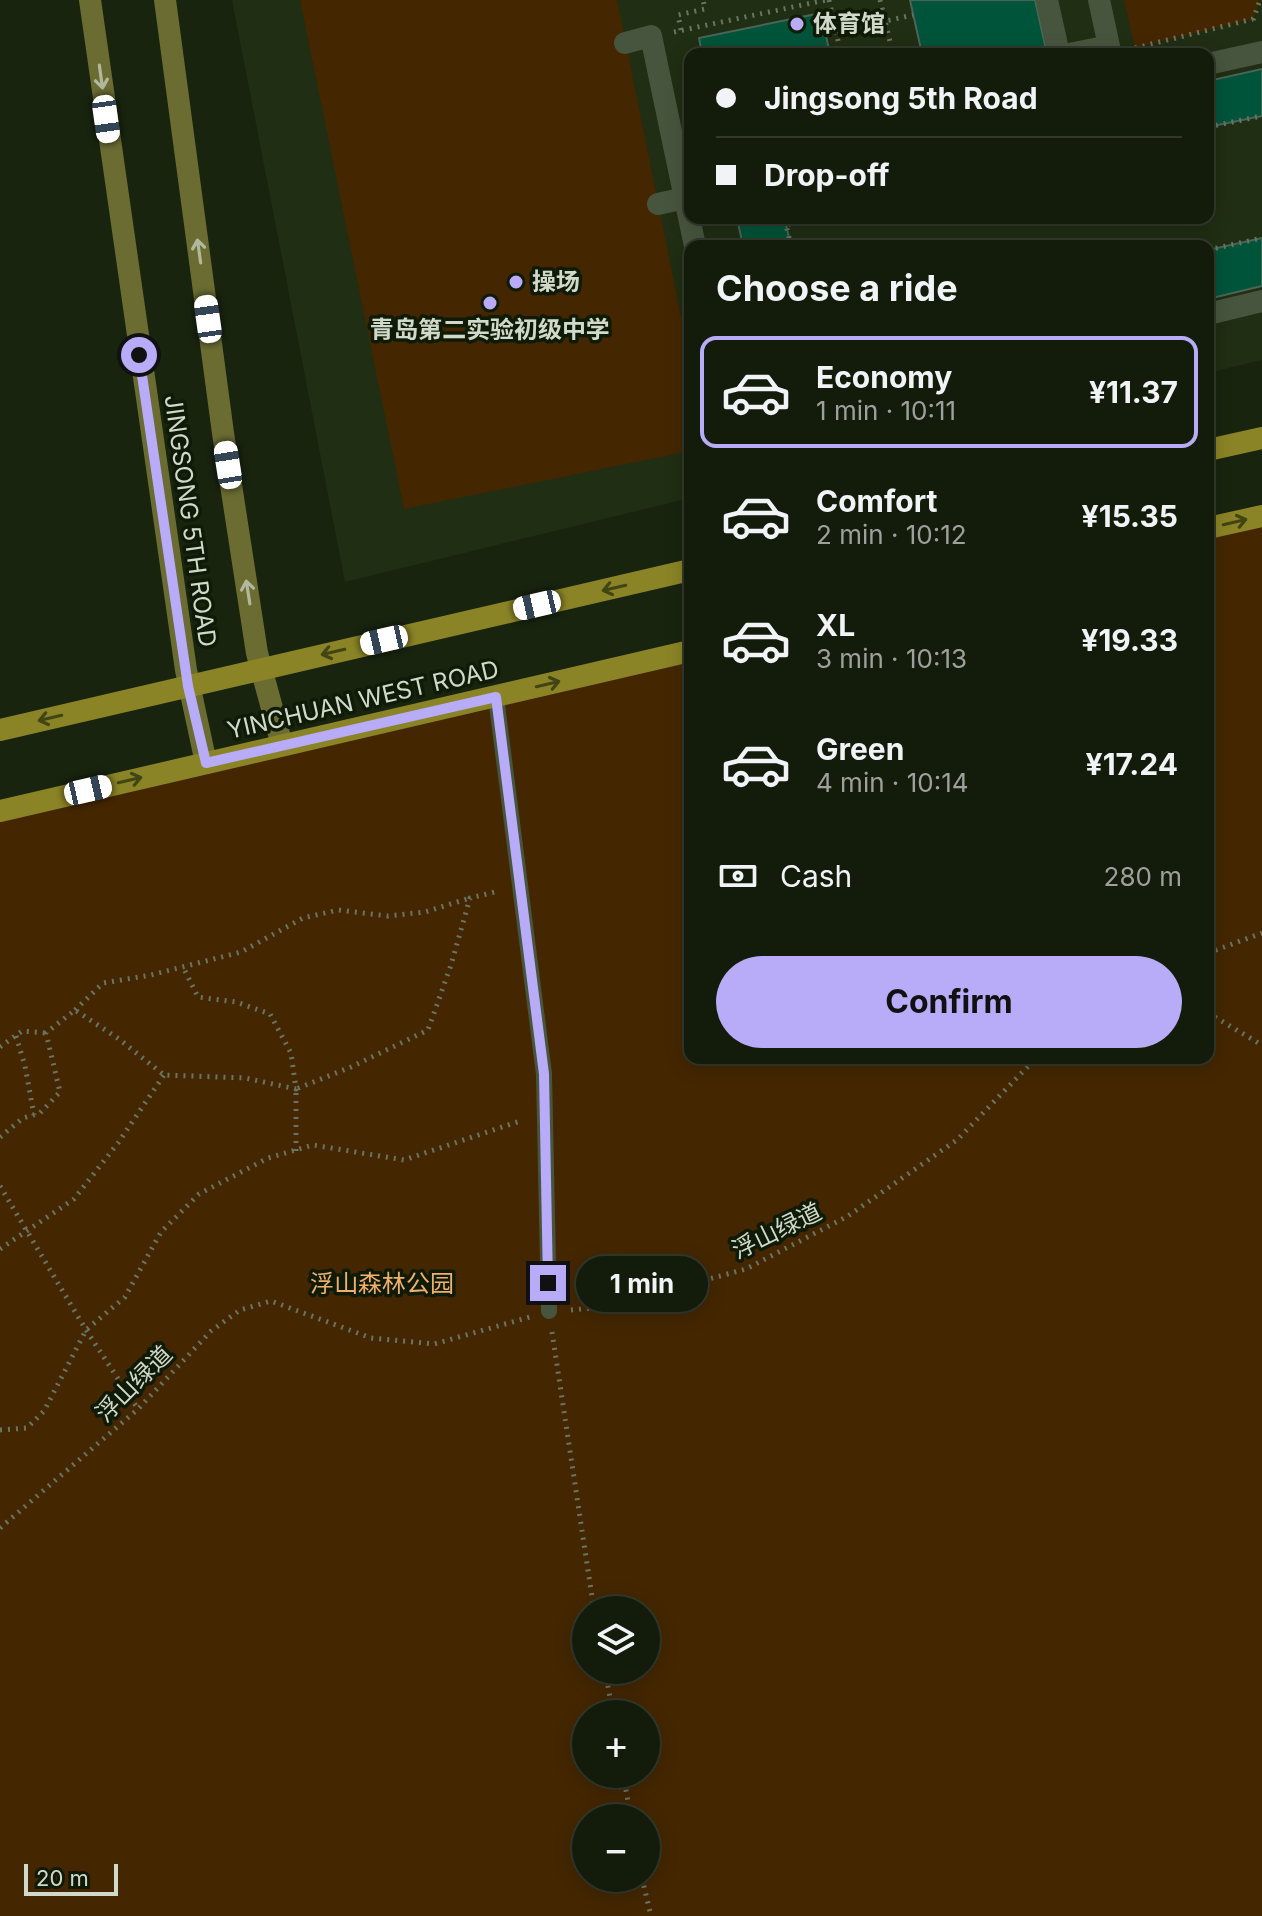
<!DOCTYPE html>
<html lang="en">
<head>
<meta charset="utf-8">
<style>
  body { margin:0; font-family:Inter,"Noto Sans SC",sans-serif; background:#202819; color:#f1f3f6; height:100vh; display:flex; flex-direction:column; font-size:30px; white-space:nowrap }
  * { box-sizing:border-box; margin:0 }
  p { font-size:26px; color:#9da19d }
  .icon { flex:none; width:44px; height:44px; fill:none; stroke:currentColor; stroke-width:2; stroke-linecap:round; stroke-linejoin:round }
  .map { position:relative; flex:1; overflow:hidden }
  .side { position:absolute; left:684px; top:240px; width:530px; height:824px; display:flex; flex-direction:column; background:#131b0b; border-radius:16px; box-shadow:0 4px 20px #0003,0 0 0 2px #32392c }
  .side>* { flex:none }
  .hud { position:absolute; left:684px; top:48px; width:530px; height:176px; border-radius:16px; box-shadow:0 4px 20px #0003,0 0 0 2px #32392c; display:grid; align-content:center; height:176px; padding:0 32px; background:#131b0b }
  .fabs { position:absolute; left:572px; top:1596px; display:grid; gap:16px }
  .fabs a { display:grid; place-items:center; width:88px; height:88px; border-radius:50%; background:#131b0b; box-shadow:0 4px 20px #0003,0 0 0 2px #32392c; font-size:40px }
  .scale { position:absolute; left:24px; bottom:20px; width:94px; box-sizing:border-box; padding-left:8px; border:4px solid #d1d9cb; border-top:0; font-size:22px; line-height:28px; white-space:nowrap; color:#d1d9cb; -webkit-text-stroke:6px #101b07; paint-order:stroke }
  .end { position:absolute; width:36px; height:36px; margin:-18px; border:10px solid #b8abf7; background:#111; box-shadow:0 0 0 4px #111 }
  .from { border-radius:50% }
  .bubble { position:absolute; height:56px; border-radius:28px; background:#131b0b; box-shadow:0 4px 20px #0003,0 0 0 2px #32392c; font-size:26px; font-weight:700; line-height:56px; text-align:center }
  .car { position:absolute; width:24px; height:48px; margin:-24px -12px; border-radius:10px; box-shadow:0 0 6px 2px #0007; background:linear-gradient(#fff 24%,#345 0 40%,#fff 0 76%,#345 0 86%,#fff 0) }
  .hud b { display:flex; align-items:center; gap:28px; height:76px; font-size:30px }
  .hud b+b { border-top:2px solid #32392c }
  .hud i { width:20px; height:20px; background:#f1f3f6 }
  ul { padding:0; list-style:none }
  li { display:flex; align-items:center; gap:24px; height:112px; margin:0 16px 12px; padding:0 16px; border:4px solid transparent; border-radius:16px }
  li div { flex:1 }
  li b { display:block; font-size:30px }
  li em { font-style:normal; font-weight:700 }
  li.on { border-color:#b8abf7 }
  li>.icon { width:72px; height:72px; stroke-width:1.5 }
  h2 { padding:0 32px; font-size:36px; line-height:96px }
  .pay { display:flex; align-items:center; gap:20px; height:88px; padding:0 32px; font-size:30px }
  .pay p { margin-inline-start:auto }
  .cta { display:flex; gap:16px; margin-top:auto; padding:16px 32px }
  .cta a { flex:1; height:92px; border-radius:48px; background:#b8abf7; color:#111; font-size:32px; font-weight:700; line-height:92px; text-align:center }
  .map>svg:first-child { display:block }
  .built { fill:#202e13; fill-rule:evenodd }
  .green { fill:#442700; fill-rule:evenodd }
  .building { fill:#005439; stroke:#496558; stroke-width:2 }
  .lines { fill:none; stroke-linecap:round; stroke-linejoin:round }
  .path { stroke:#6a7462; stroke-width:5; stroke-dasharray:2 6; stroke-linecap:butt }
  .service { stroke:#48553e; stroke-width:16 }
  .minor { stroke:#48553e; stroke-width:22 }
  .secondary { stroke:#6a6c32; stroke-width:22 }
  .primary { stroke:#8b8426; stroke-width:22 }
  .oneway { stroke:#b2b89d }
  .oneway2 { stroke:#414513 }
  .route { stroke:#b8abf7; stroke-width:10 }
  .poi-dot { fill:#b8abf7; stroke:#101b07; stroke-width:3 }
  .labels { text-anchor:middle; stroke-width:7; stroke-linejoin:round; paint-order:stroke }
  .poi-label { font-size:24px; font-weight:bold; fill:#d1d9cb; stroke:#101b07; text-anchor:start }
  .street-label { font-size:24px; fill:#d1d9cb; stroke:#101b07 }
  .park-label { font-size:24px; fill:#f0b06a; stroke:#101b07 }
</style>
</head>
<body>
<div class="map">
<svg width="1262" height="1916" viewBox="0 0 1262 1916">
  <rect width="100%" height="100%" fill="#19240f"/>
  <path class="built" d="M232,0h1030v360l-54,13v-127h-518v252l-345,84zM690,54h518v164h-518z"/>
  <path class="green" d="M300,0h317l73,361v90l-286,58z
    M1124,0h136l-7,19 -118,29z
    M1262,516v1400h-1262v-1105l690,-160v407h518v-530zM586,1610h60v60h-60zM586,1714h60v60h-60zM586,1818h60v60h-60z"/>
  <path class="building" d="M910,0h125l12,54h-125z
    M821,13l9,41h-128l-3,-16z
    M1262,69v47l-54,11v-46z
    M737,218h77l-28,7 5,21h-48z
    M1262,238v48l-54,13v-49z"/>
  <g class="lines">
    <path class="path" d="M829,0l12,54
      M880,0l13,54
      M1253,20l7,-20
      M681,30l-3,-15 27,-6 -2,-9
      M674,32l152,-32
      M826,34l87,-19
      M1135,48l118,-29
      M1208,127l54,-11
      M791,246l-5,-21 28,-7
      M1208,250l54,-12
      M1208,953l54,-20
      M75,1010l28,-27 48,-8 90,-23 62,-34 35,-8 50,6 37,-4 45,-14
      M1208,1013l54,32
      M16,1036l9,30 9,49
      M0,1047l22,-16 24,2
      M0,1137l23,-19 17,-5 20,-21 -14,-59 29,-23 44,29 45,36 81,3 51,11 -5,-36 -21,-39 -34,-12 -38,-5 -15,-30
      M296,1151v-62l55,-22 77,-37 23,-65 19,-67 29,-7
      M0,1186l86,144 52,79
      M0,1249l74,-50 44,-56 46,-68
      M571,1310l34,-3 141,-38 102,-53 110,-77 78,-81
      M552,1332l42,278
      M0,1430l27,-2 17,-17 42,-81 39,-33 36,-65 38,-38 69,-36 45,-13 91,15 119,-40
      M0,1528l138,-119 73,-78 29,-21 31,-9 100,37 63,6 96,-27
      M605,1670l8,44
      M623,1774l8,44
      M642,1878l9,38"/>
    <path class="service" d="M496,697l48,377 5,237"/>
    <path class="minor" d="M1047,0l12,54
      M625,43l26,-7 44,210
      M1069,54l40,-8 -10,-46
      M1208,64l54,-12
      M658,204l27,-6
      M1208,314l54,-13"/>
    <path class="secondary" d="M90,0l96,670 20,93
      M165,0l58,433 34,220 25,92"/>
    <path class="primary" d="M1208,450l54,-12
      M1208,528l54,-12
      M0,730l690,-160
      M0,811l690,-160"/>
  </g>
  <defs><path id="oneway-shaft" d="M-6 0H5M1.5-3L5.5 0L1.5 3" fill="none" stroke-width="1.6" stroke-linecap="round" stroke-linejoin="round" transform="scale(2)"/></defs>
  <g class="oneway">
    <use href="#oneway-shaft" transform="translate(101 77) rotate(82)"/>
    <use href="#oneway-shaft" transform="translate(199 251) rotate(-98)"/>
    <use href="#oneway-shaft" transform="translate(248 592) rotate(-99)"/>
  </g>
  <g class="oneway2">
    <use href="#oneway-shaft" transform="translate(1235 522) rotate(-13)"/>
    <use href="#oneway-shaft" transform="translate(614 588) rotate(167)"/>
    <use href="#oneway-shaft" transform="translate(333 652) rotate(167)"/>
    <use href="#oneway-shaft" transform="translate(548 684) rotate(-13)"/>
    <use href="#oneway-shaft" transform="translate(50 718) rotate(167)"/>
    <use href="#oneway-shaft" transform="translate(130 780) rotate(-13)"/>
  </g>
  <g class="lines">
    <path class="route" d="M139,355l49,331 18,77 290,-66 48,377 4,209"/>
  </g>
  <g class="poi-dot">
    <circle cx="797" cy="24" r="8"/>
    <circle cx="516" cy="282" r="8"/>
    <circle cx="490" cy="303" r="8"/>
  </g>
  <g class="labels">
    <g class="poi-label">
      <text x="813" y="32">体育馆</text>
      <text x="532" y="290">操场</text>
      <text x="490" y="338" text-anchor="middle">青岛第二实验初级中学</text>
    </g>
    <g class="street-label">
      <text transform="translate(190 521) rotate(82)" y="8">JINGSONG 5TH ROAD</text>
      <text transform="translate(363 700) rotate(-13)" y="8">YINCHUAN WEST ROAD</text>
      <text transform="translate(777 1231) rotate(-26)" y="8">浮山绿道</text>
      <text transform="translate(134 1384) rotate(-45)" y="8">浮山绿道</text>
    </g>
    <g class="park-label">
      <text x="382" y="1292">浮山森林公园</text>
    </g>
  </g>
</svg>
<div class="fabs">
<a><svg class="icon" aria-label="layers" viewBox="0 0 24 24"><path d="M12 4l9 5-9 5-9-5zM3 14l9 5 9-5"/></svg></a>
<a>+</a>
<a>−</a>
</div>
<div class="scale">20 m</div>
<i class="end from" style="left:139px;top:355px"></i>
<i class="end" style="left:548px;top:1283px"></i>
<div class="bubble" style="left:576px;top:1256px;width:132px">1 min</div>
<i class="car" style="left:106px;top:119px;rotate:172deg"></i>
<i class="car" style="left:208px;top:319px;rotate:352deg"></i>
<i class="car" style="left:228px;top:465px;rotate:351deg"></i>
<i class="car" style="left:537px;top:605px;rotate:257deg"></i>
<i class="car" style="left:384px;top:640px;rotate:257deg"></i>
<i class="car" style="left:88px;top:790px;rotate:77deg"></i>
<div class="hud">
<b><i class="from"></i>Jingsong 5th Road</b>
<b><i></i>Drop-off</b>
</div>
<section class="side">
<h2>Choose a ride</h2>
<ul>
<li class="on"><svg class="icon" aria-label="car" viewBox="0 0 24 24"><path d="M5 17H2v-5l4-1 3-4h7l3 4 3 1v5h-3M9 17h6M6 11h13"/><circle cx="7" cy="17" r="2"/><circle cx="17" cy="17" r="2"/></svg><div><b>Economy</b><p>1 min · 10:11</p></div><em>¥11.37</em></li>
<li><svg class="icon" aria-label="car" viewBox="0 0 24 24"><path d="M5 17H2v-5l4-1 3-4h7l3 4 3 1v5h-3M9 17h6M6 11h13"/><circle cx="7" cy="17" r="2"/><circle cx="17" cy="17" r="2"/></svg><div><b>Comfort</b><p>2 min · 10:12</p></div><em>¥15.35</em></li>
<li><svg class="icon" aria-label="car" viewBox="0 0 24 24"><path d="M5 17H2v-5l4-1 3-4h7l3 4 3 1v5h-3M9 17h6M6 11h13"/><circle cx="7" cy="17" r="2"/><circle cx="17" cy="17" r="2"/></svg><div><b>XL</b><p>3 min · 10:13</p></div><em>¥19.33</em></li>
<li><svg class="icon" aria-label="car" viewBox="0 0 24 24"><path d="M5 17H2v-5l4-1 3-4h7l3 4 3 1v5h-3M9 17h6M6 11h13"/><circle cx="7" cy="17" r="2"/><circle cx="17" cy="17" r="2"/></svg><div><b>Green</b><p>4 min · 10:14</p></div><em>¥17.24</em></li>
</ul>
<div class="pay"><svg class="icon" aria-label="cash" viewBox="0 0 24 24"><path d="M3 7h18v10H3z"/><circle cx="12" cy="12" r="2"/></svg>Cash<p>280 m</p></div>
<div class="cta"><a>Confirm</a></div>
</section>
</div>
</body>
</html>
